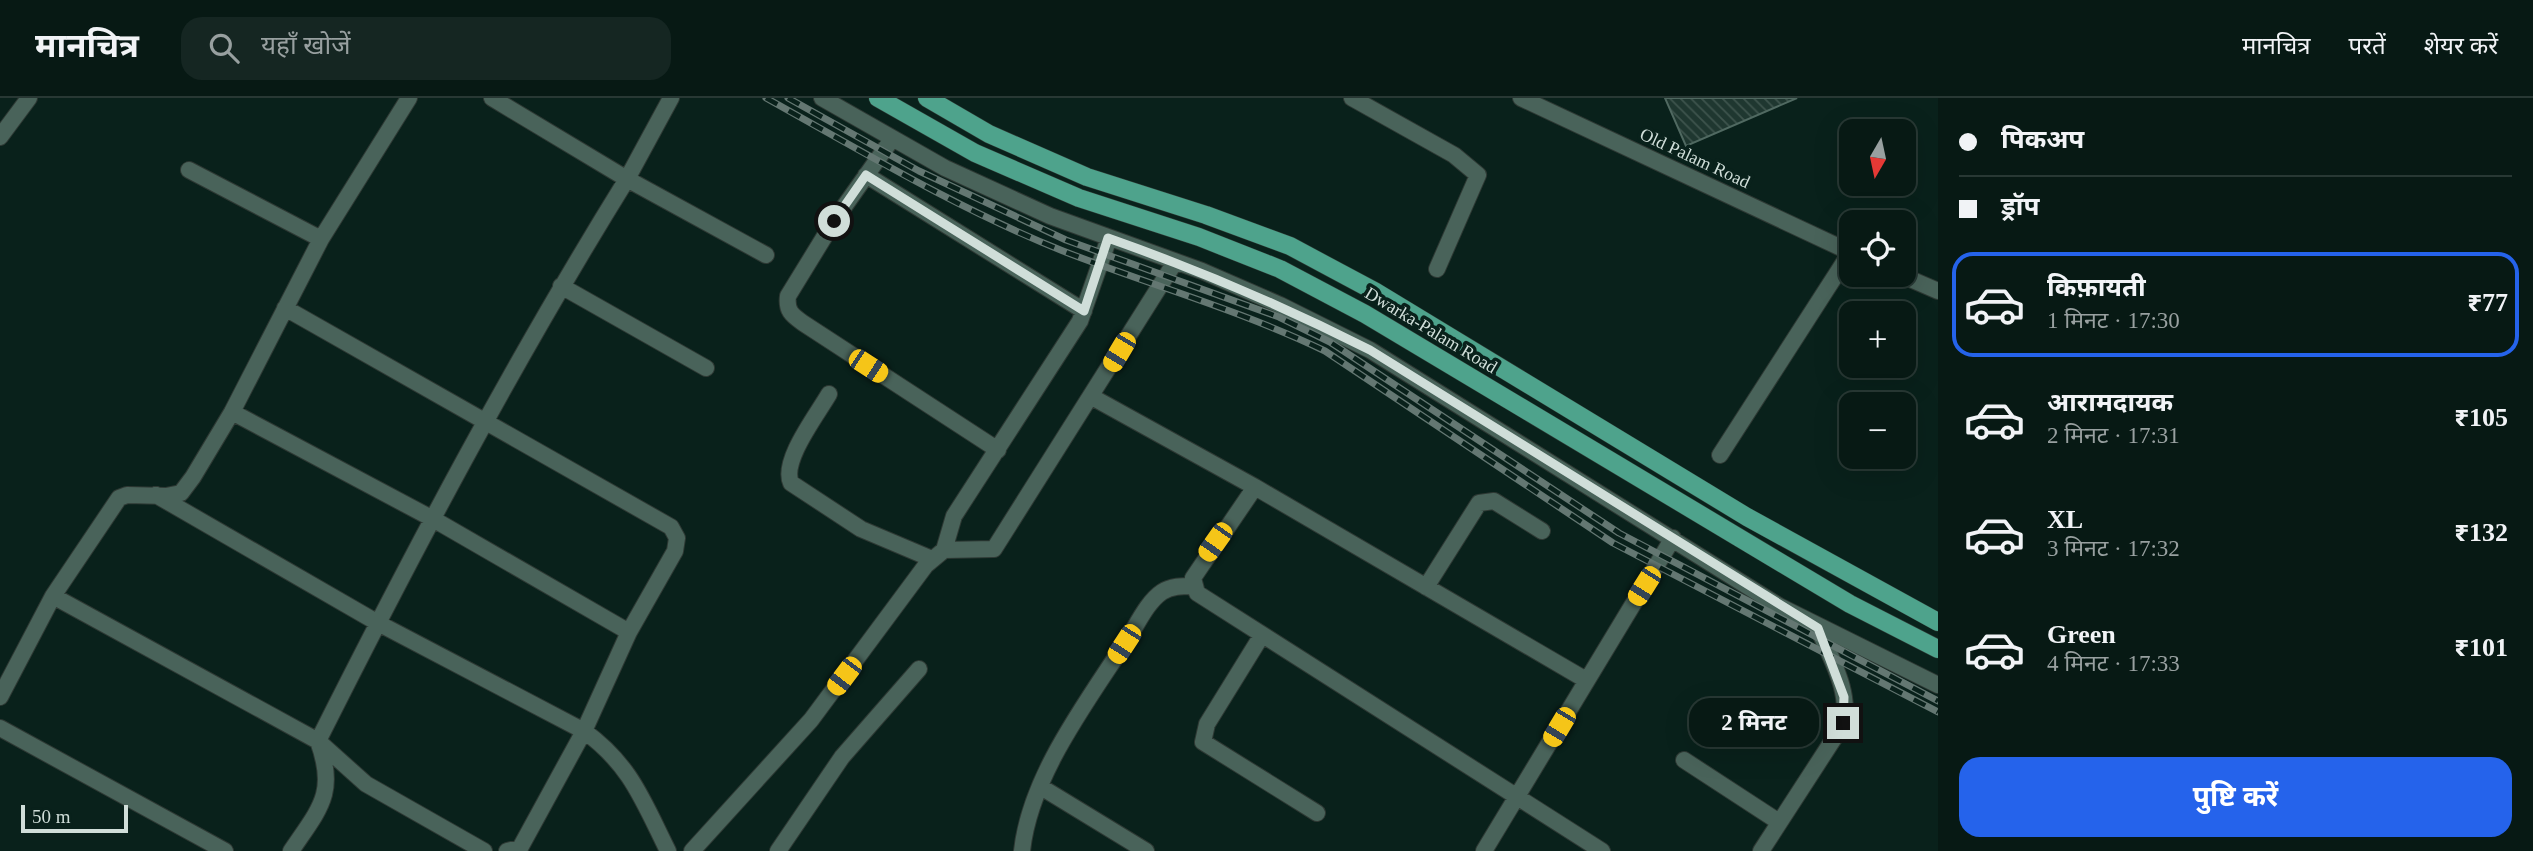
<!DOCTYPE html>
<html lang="hi">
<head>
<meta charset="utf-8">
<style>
  body { margin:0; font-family:"Times New Roman","Noto Sans Devanagari",serif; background:#152622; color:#f1f3f6; height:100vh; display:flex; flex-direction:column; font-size:26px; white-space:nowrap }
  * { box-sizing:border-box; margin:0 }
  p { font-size:23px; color:#98a0a0 }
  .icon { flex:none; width:38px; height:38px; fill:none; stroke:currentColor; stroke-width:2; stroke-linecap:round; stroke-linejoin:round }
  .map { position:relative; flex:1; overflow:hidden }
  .panel { display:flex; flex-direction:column; background:#071914; width:595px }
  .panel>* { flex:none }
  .top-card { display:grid; align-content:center; height:154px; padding:0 21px; background:#071914 }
  .needle { width:46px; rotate:189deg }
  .tools { position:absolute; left:1839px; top:21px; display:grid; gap:14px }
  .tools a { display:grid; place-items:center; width:77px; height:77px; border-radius:14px; background:#071914; box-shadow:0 7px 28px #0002,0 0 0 2px #283834; font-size:35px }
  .scale { position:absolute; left:21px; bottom:18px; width:107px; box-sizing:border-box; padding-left:7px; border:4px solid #d0ded9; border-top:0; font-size:19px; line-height:24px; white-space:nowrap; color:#d0ded9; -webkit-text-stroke:5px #09211b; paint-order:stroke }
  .end { position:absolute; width:32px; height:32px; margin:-16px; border:9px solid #d0ded9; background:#111; box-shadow:0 0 0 4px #111 }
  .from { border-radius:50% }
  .bubble { position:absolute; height:49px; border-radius:21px; background:#071914; box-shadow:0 7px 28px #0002,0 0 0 2px #283834; font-size:23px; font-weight:700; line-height:49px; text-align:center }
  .car { position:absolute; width:21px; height:42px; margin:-21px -10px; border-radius:9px; box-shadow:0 0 5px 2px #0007; background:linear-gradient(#f5c518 24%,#345 0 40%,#f5c518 0 76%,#345 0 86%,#f5c518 0) }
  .top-card b { display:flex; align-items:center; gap:24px; height:66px; font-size:26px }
  .top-card b+b { border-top:2px solid #283834 }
  .top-card i { width:18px; height:18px; background:#f1f3f6 }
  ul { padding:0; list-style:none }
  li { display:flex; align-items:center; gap:21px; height:105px; margin:0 14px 10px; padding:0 7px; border:4px solid transparent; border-radius:21px }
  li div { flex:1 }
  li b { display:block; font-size:26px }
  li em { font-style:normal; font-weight:700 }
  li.selected { border-color:#2563eb }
  li>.icon { width:63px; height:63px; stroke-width:1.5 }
  .primary-button { display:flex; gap:14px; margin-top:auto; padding:14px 21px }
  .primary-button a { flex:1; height:80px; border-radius:21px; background:#2563eb; color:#fff; font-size:28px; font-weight:700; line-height:80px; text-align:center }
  header { display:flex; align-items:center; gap:42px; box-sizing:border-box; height:98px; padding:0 35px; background:#071914; border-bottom:2px solid #283834 }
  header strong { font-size:33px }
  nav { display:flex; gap:38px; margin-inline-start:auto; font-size:24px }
  .search { width:490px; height:63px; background:#152622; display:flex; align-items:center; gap:18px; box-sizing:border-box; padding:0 24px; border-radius:21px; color:#98a0a0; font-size:26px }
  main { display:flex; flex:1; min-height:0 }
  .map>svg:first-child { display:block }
  .building { fill:url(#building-back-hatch); stroke:#506961; stroke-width:2 }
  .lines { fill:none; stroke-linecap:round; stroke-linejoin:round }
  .minor-casing { stroke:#2e3934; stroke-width:18 }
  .major-casing { stroke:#2e3934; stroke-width:19 }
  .minor { stroke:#49635a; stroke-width:16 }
  .major { stroke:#4ea38c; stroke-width:18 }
  .rail-casing { stroke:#647772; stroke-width:7 }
  .rail { stroke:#09211b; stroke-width:4.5; stroke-dasharray:13; stroke-linecap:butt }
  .route { stroke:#d0ded9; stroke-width:9 }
  .labels { text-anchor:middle; stroke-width:7; stroke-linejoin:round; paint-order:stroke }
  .street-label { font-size:18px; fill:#d0ded9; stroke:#09211b }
</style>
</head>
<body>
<header>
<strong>मानचित्र</strong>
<div class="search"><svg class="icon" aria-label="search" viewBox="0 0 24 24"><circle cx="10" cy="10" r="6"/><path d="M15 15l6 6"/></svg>यहाँ खोजें</div>
<nav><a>मानचित्र</a><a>परतें</a><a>शेयर करें</a></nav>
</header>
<main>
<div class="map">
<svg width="1938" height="753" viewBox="0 0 1938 753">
  <defs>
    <pattern id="building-back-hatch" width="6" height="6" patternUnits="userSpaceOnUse" patternTransform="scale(1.75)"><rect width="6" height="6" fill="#1f3730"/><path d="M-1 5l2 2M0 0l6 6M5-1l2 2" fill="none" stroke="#3e544d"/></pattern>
  </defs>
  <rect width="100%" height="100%" fill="#09211b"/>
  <path class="building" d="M1665,0h132l-111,48z"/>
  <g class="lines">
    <defs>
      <path id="minor" d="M492,0l135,81 44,-81
        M822,0l123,70 105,48 152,55 78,34 90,45 409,256 159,79
        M1352,0l102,57 24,20 -41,94
        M1521,0l331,155
        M0,39l29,-39
        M892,41l-58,82 -46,75c-2,15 4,19 15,27l195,127
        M189,72l132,69
        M866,77l218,136
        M1901,177l37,16
        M561,188l145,82
        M285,210l386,219 6,11 -2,13 -46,81 -45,99 -64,117 -13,3
        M829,296c-12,21 -48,67 -38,89l70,46 71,30
        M1092,299l163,90 331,193
        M232,314l201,107 196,113
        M1720,357l130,-202
        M1255,389l-62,91 4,15 405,258
        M156,397l222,128 206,108c47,34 59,70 84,120
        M944,452l10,-34 126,-195 29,-83
        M1426,489l53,-84 15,-2 48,30
        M53,498l265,145 48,43 118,67
        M1262,537l-55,89 -4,18 114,71
        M0,599l53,-101 66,-98 8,-3 39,1 15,-3 12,-16 39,-65 89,-173 88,-141
        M0,630l225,123
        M1684,662l95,62
        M1041,689l105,64
        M291,753c29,-43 46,-58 27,-110 96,-191 196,-380 309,-562l139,76
        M692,753l119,-131 115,-155 18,-15 50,-1 181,-287
        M778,753l64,-94 77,-88
        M1022,753c8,-75 65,-149 105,-211 10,-15 20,-38 35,-48 9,-6 20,-6 31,-6
        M1484,753l189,-313
        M1761,753l81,-125c11,-31 -12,-69 -24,-98"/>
      <path id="major" d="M878,0l97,55 104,45 120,39 81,32 85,45 485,290 88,45
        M927,0l62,36 98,43 119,38 84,31 86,46 371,225 191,105"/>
    </defs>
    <use href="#minor" class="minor-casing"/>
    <use href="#major" class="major-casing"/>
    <use href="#minor" class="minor"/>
    <use href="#major" class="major"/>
    <defs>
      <path id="rail" d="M766,0c97,54 194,112 297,153 87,34 177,59 262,100l288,192 325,169
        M788,0l131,73 147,69 213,77 51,25 289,191 319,168"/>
    </defs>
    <use href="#rail" class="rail-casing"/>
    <use href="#rail" class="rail"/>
  </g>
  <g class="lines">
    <path class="route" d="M834,123l32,-46 218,136 24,-73c91,32 177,69 262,112l448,278 26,69 -1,26"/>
  </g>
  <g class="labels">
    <g class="street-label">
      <text transform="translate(1695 60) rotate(25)" y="6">Old Palam Road</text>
      <text transform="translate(1431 232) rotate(31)" y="6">Dwarka-Palam Road</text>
    </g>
  </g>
</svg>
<div class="tools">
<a><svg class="needle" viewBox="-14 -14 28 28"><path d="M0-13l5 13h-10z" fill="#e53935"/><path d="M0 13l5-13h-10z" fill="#98a0a0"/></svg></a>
<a><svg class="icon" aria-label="locate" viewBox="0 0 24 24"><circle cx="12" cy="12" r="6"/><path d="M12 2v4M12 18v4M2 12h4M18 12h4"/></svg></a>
<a>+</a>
<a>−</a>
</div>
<div class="scale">50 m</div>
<i class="end from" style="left:834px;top:123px"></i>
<i class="end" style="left:1843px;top:625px"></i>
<div class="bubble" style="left:1689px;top:600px;width:130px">2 मिनट</div>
<i class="car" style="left:1119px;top:254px;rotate:211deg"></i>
<i class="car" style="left:868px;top:268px;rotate:123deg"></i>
<i class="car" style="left:1215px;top:444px;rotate:215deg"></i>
<i class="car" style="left:1644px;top:488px;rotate:212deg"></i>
<i class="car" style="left:1124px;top:546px;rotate:213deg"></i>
<i class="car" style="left:844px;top:578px;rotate:217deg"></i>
<i class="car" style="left:1559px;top:629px;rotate:211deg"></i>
</div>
<section class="panel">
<div class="top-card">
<b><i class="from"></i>पिकअप</b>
<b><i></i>ड्रॉप</b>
</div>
<ul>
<li class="selected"><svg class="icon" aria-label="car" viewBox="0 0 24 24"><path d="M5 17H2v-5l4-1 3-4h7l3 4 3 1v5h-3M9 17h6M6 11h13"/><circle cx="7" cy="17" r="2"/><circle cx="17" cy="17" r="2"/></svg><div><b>किफ़ायती</b><p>1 मिनट · 17:30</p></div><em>₹77</em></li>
<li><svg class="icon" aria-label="car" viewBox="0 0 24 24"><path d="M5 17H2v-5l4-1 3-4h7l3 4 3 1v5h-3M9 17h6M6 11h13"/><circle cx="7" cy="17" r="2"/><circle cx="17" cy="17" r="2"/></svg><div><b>आरामदायक</b><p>2 मिनट · 17:31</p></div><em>₹105</em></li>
<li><svg class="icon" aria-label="car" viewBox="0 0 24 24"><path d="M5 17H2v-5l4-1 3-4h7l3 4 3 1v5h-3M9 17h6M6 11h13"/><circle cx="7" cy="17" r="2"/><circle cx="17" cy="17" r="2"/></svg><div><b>XL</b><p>3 मिनट · 17:32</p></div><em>₹132</em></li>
<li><svg class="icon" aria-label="car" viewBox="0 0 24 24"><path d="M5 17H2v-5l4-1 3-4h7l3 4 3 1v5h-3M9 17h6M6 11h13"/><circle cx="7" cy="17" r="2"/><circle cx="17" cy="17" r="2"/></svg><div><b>Green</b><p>4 मिनट · 17:33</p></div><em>₹101</em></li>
</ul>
<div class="primary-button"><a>पुष्टि करें</a></div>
</section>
</main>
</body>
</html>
